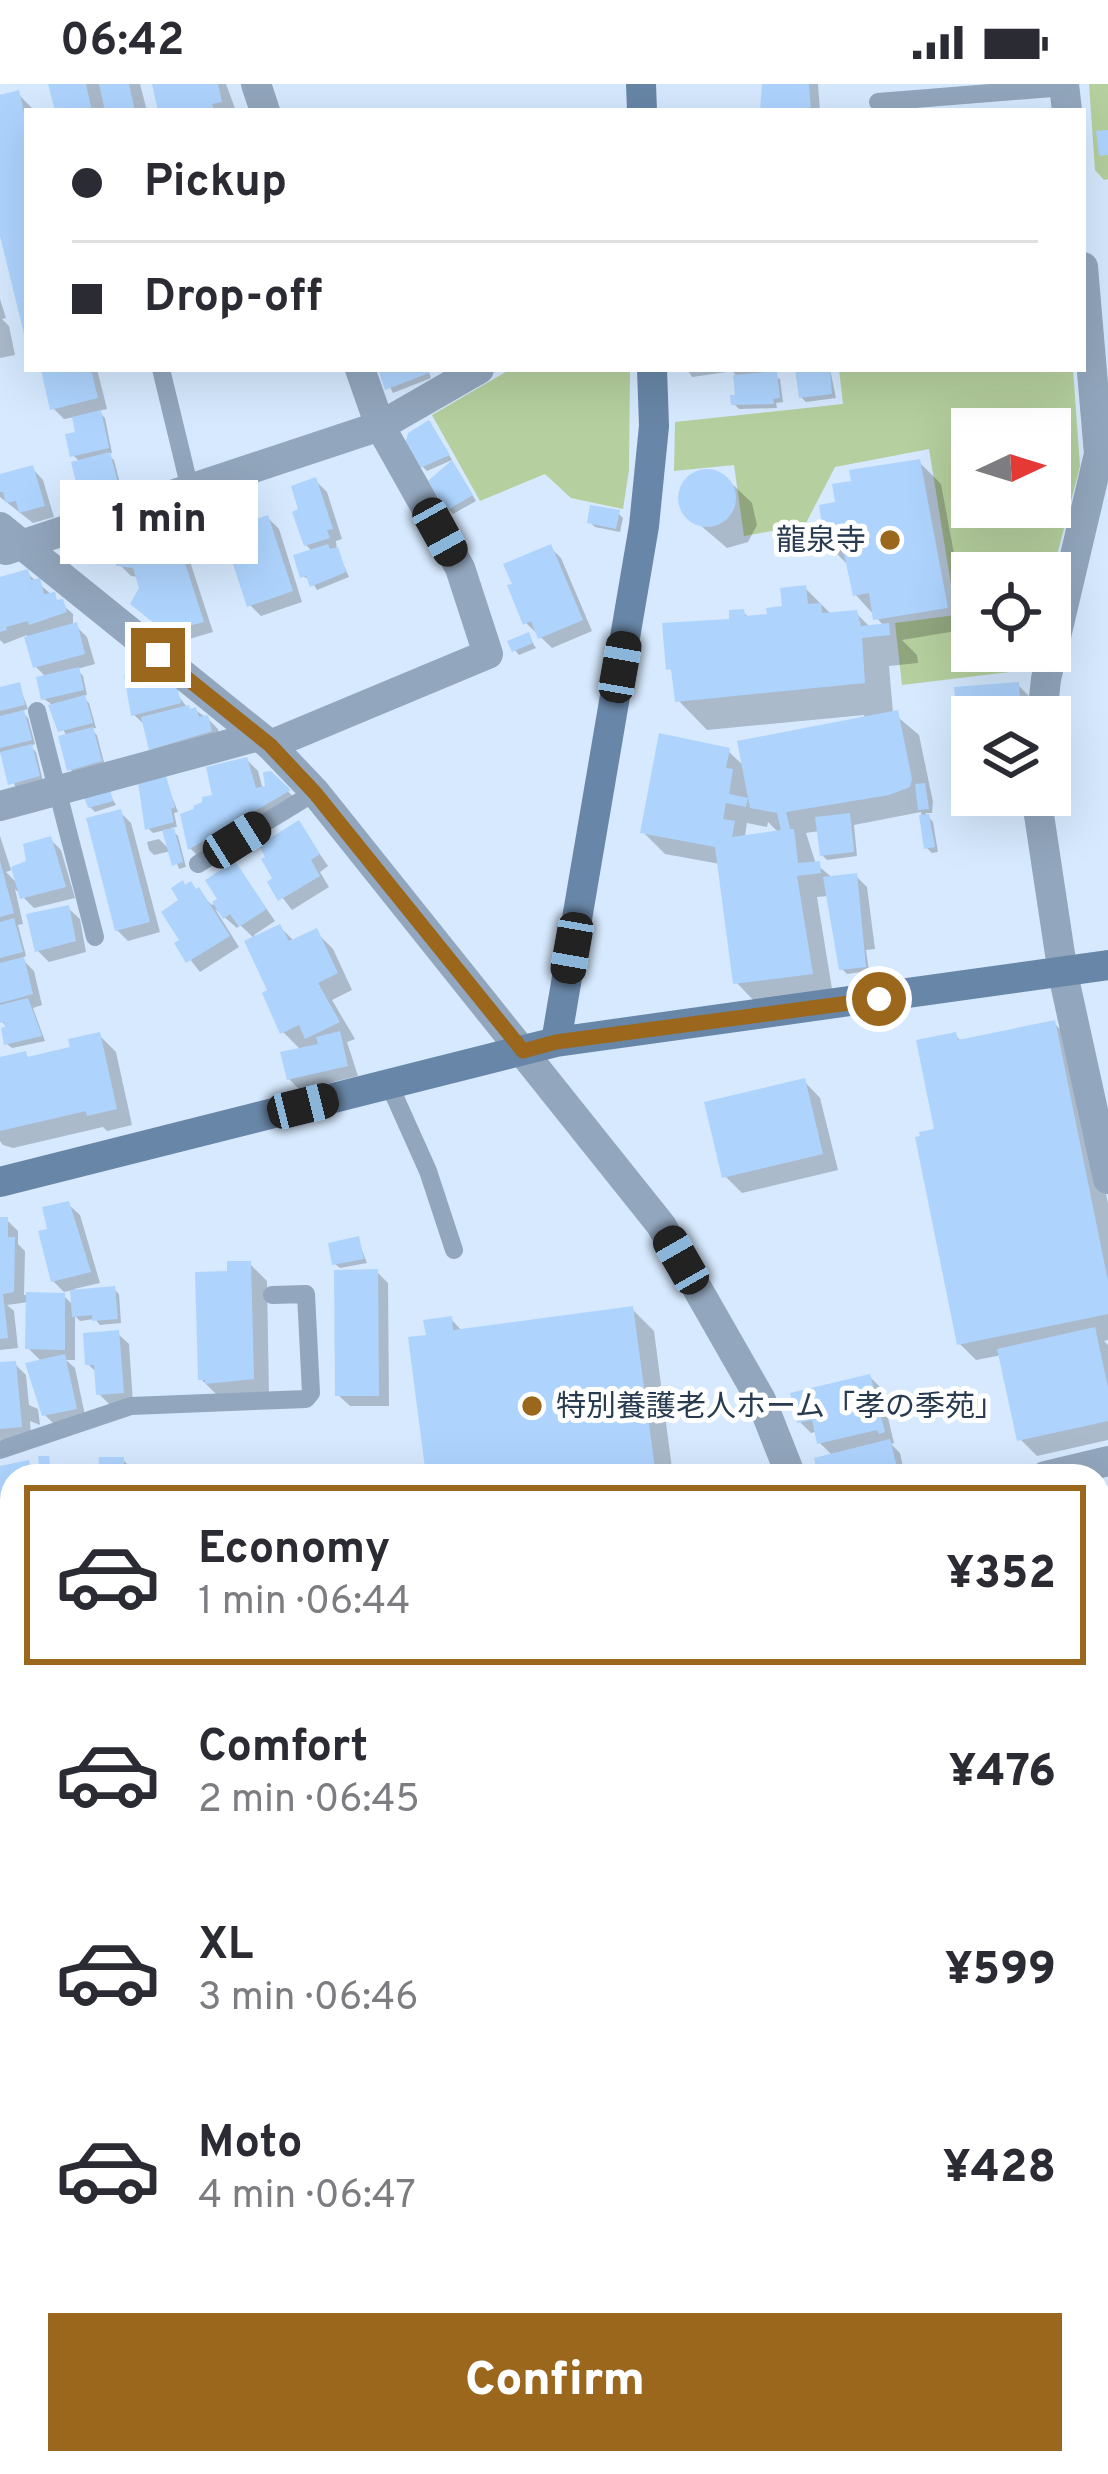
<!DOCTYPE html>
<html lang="en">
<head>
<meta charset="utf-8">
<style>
  body { margin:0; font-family:Overpass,"Noto Sans JP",sans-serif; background:#f7f7f7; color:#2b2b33; height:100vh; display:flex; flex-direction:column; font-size:45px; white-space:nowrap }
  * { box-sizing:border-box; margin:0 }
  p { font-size:39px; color:#7c7c81 }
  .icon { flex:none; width:66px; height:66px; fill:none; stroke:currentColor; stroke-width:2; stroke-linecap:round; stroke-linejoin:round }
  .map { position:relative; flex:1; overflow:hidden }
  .details { position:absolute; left:0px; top:1380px; width:1110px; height:1011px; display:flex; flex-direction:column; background:#fff; border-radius:36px 36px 0 0; box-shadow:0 12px 48px #0002 }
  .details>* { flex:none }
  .guide { position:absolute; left:24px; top:24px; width:1062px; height:264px; border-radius:0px; box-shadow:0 12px 48px #0002; display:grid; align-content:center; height:264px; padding:0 48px; background:#fff }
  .needle { width:78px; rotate:86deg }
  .controls { position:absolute; left:951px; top:324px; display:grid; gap:24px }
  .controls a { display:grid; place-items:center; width:120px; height:120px; border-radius:0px; background:#fff; box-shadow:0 12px 48px #0002; font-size:60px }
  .end { position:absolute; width:54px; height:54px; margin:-27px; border:15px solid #9b671d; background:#fff; box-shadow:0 0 0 6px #fff }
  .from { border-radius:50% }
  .bubble { position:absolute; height:84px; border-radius:0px; background:#fff; box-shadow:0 12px 48px #0002; font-size:39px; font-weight:800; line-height:84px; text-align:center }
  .car { position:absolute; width:36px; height:72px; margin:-36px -18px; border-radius:15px; box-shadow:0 0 9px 3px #0007; background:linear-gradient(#222 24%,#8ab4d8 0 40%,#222 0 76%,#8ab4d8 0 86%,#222 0) }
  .guide b { display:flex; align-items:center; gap:42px; height:114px; font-size:45px }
  .guide b+b { border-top:3px solid #e1e1e2 }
  .guide i { width:30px; height:30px; background:#2b2b33 }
  ul { padding:21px 0 0; list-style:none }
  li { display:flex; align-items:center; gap:36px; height:180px; margin:0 24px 18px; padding:0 24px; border:6px solid transparent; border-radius:0px }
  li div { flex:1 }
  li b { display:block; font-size:45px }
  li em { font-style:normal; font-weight:800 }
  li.current { border-color:#9b671d }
  li>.icon { width:108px; height:108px; stroke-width:1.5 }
  .primary-button { display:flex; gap:24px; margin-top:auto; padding:24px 48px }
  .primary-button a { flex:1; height:138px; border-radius:0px; background:#9b671d; color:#fff; font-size:48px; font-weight:800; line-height:138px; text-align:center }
  .status { display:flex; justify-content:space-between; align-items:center; height:84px; padding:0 60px; background:#fff; direction:ltr }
  .status svg { height:33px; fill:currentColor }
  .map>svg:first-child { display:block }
  .green { fill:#b5cf9e; fill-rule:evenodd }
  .shadow { fill:#0003; fill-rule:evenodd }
  .building { fill:#aed4fe }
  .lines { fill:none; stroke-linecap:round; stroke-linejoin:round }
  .lane { stroke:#92a6bd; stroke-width:18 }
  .street { stroke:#92a6bd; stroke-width:30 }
  .secondary { stroke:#6886a7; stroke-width:30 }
  .route { stroke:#9b671d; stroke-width:15 }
  .poi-dot { fill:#9b671d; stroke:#fff; stroke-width:4.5 }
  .labels { text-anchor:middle; stroke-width:10; stroke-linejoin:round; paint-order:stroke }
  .poi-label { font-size:30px; fill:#283b50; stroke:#fff; text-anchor:end }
</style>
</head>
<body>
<div class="status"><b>06:42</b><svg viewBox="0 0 49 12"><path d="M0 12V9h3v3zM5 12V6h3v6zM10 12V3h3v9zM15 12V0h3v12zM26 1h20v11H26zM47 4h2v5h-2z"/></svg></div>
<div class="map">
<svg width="1108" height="2390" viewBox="0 0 1108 2390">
  <rect width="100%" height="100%" fill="#d6e9fe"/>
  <path class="green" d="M1089,0h19v95l-4,1 -9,-10z
    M511,285h119l-1,101 -6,39 -52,-11 -26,-24 -65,27 -48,-86z
    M839,285h234l7,97 -30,117v-10h-78v78h60l-5,19 -125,15 -7,-62 61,-8 -27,-166 -94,18 -30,58 -61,11 -10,-71 -60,6 1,-49 168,-18zM972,345h78v78h-78z
    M1098,1768l10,1v621h-1108v-140l12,-11v140h1086z"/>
  <path class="shadow" d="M51,0h89l7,27h-89z
    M155,0h71l10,27h-75z
    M765,0h53l2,27h-56z
    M0,10l3,3 15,-3 17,17h-8v222l-27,-109z
    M0,215l6,19 -4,1 7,7 6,29 -15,3z
    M47,285h50l10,40 -9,2 7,7 7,35 -5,1 7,6 8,31 -30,8 -13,-14 2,-22 -8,-8 6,-21 -4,-17 -11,2 -11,-11z
    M381,285h47l3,9 -38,15z
    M687,285h39l1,3 -35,5z
    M730,285h40v6l10,4 3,23 -7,1 1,5 -38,1 -5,-5 4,-7 -2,-22z
    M802,285h28l6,29 -30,4 -5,-5z
    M434,345l18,31 -25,11 -5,-5z
    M919,378l22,22 27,145 -66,11 15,15 1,8 -29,3 4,47 26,22 14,67 -1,11h-7l8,9 5,30 -6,1 -5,-5 -6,-36 -67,13 3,31 -30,4 -5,-5 -2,-24 -14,2 10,31 18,15 22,-3 11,11 8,62 -9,1 3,21 -22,3 -5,-5 -14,-73 -11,1 16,98 -76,9 -21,-22 -16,-118 -55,-10 -22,-22 85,-81 18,17 119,-49 -1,-4 -157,15 -29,-30 -3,-26 -6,-6 74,-56 7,7 20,-2 15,-8 20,-21 27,27 24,-2 15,15 13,-2 -29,-32 -5,-27 -22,-22 11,-41zM768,738l12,12 -35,2 2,-13 20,4z
    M32,384l11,12 11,37 -21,6 -33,-26v-20z
    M457,385l19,32 -23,13 -5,-5z
    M711,388l18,9 23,22 5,22 -9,17 -21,6 -41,-35 -6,-21 9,-15z
    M316,397l11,11 15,47 -6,2 1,9 12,27 -32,13 -6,-10 -9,-4 11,-24 -7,-7 -4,-34z
    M249,416l10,21 9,-3 11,11 23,73 -41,14 -11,-11 -18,-75 -8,-8z
    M618,429l5,5 -3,14 -25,-5 -5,-5z
    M162,445l24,20 27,83 -34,10 -34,-28 -6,-37 -8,-1 -12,-12z
    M550,463l11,11 31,73 -40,17 -26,-25z
    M27,489l46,41v9l14,14 8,27 -18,5 6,7 4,19 -5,1 7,7 7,25 -6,1 7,6 8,31 -30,8 -5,-5 -3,-32 -17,-34 -6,-4 3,-21 -12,-12 -8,-31 -23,9 -4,-4v-60z
    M528,551l8,13 -17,7 -4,-5z
    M147,588l29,21 14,18 5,-1 12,8 11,11 3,13 -58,17 -11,-11 -5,-21 -13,-12z
    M19,601l9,24 -7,2 7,7 7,26 -5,2 6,6 7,29 -27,7 -16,-36v-62z
    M1018,601l11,11 1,21 -58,2 -13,-12z
    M247,676l11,11 5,19 6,-2 1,-14 29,28 -98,57 -11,-11 25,-51z
    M165,695l13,33 -4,1 3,14 -7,1 8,8 8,31 -7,2 -14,-39 -12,3 -5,-5z
    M109,709l7,12 -21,7 -5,-5z
    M120,728l11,11 29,109 -32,9 -11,-11z
    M299,740l29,42 -8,6 9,15 -37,23 -21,-27z
    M0,752l11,34 18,-7 21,-24 11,11 14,48 -41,10 -19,-19 8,35 -5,1 8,31 -5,2 13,13 8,34 -9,3 12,33 -33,7 -5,-4 1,-15 -8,-10zM15,785l5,17 -14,-14z
    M159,755l12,12 -17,4 -5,-5 -2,-8z
    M235,780l40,57 -21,14 2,3 24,-11 15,15 21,-10 17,17 19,41 -20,10 23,39 -8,3 11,34 -58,14 -11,-11 12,-29 -18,-18 -28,-93 -15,-14 -3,3 -22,-19 24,38 -39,25 -22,-28 19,-53 15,14 9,-5z
    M68,824l12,11 6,33 -37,10 -11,-11z
    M1054,939l22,22 32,158v137l-4,1 4,4v95l-71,16 -17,-17 -18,-84 -26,5 -16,-16 -23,-213 18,-96 7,7z
    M99,951l17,17 16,73 -25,6 -4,-4 -90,21 -10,-3 -3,-4v-81l25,-6 6,6 43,-10z
    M804,997l16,17 18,72 -96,23 -17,-17z
    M68,1120l12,11 20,68 -26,6 1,4 39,-4 5,5 2,29 -21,2 -5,-6 -15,2 -5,-5v44h-9l9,8 11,52 -30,6 -11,-11 -3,-53 -14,-14 1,-46 -22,3 7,6 4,37 -18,2v-130h7l11,11v13l7,7 -1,44 40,1 10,10 -1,-16 -9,2 -11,-11 -2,-50z
    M358,1156l9,23 -27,5 -5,-4z
    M250,1180l17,17 2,114 -51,1 -17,-17z
    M377,1188l11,11 1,123h-39l-12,-11z
    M632,1225l22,22 19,145h-244v-139l22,-18 12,13z
    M117,1249l12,11 4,59 -23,2 -11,-11 -2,-21 -9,-9z
    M15,1280l11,11 3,30 9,4 2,16 -10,-4 1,16 -31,3v-75z
    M870,1293l11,11 13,55 -3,1 9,9 5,23h-84l12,-20 -13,-13 -2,-12 -7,2 -11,-11z
    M123,1376l16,16h-73h35z
    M28,1379l13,13h-29v129l-11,-12 5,36 -6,1v-56l4,4 -4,-15v-93z
    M1,1758l11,11v64h-12z
    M1108,1781v42h-10v-41z
    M1098,1891l10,10v157l-10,6z
    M0,2067l12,5v53l-6,14 -6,-3z
    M622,2379h190l-3,11h-190z"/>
  <path class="building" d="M48,0h38l6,27h-37z
    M99,0h30l6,27h-30z
    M152,0h66l4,18 -10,2 2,7h-56z
    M762,0h47l2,27h-51z
    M19,6l8,35 -2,213 -25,-102v-141z
    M1108,46v25l-9,1 -3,-25z
    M91,285l7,29 -48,12 -9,-40z
    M378,285h49l2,4 -44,17z
    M795,285h35l2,25 -33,4z
    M777,287l3,27 -7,1 1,5 -43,1 -1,-10h5l-2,-20z
    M101,326l8,38 -39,9 -5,-23 10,-2 -3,-15z
    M429,336l21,35 -30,13 -15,-24 3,-11z
    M110,368l9,35 -34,9 -3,-11 -5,1 -6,-24z
    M920,375l28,149 -75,12 -4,-27 -16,3 -11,-52 -17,3 -6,-42 16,-3 -3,-18 19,-3 -2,-11z
    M452,376l21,35 -27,16 -18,-30z
    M33,381l12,41 -26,7 -3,-12 -10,2 -3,-11h-3v-18z
    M678 414a29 29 0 1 1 58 0a29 29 0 1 1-58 0Z
    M316,393l17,52 -6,1 3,8 -26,8 -12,-34 6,-3 -7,-23z
    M250,412l5,17 -34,10 -4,-17z
    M590,421l30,5 -4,19 -29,-6z
    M268,431l25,76 -46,16 -25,-77z
    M163,442l4,11 9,-2 28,87 -39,10 -35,-28 9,-16 -6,-20 -17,-2 -6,-21 5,-2 -2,-5z
    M328,460l2,5 8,-2 8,25 -36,15 -4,-11 -6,2 -7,-23z
    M551,460l32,76 -45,19 -7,-18 -8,4 -16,-40 5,-1 -9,-20z
    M28,485l3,11 9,-2 4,16 11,-2 2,8 6,-1 4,13 -38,13 -1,-4 -22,6 1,3 -7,2v-55z
    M806,501l2,19 13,-1 1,10 35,-3 4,16 28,-3 1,12 -28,3 3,45 -190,19 -4,-33 -5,1 -4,-47 67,-4v-9l15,-1 1,7 22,-2 -1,-6 16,-2 -2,-18z
    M77,538l8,32 -52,14 -9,-31z
    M529,548l4,11 -21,9 -5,-11z
    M79,583l5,23 -43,10 -5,-23z
    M148,585l3,10 7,-2 20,13 3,13 -50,13 -7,-41z
    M20,598l5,23 -25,6v-24z
    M1019,598l2,33 -54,4v-11h-11l-2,-21z
    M85,611l8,28 -35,9 -10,-27z
    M189,621l1,4 6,-2 3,10 9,-2 4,16 -63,19 -8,-33z
    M24,626l8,30 -32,8v-32z
    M898,626l14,69 -2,8 -21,8 -103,17 4,17h4l4,34 22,-2 1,12 -24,3 16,98 -80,10 -18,-137 -75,-14 19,-100 71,15 -4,20 7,1 -4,25 19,4 -2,9 -20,-4 -3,16 12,2 -3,16 49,-7 -4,-17 -27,-5 -13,-67z
    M93,643l9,34 -35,10 -9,-35z
    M32,660l8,32 -32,9 -8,-33z
    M247,673l9,31 9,-2 -2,-14 8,-1 20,19 -103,60 -8,-36 14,-5 -1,-3 9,-4v-5l10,-2 -6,-28z
    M166,692l9,31 -4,2 3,13 -29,8 -7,-47z
    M925,699l4,26 -11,1 -3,-26z
    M110,705l3,12 -25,7 -4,-11z
    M121,725l29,113 -35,9 -29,-113z
    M850,729l4,39 -34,4 -5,-39z
    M929,730l6,33 -11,2 -5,-34z
    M299,736l21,34 -9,6 9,16 -42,25 -11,-19 5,-4 -11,-19 4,-2 -6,-12z
    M174,744l9,34 -11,4 -10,-36z
    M51,752l15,51 -46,12 -9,-32 15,-6 -3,-17z
    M0,777l14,52 -14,4z
    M235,777l32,48 -28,18 -9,-13 -7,5 -11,-17 5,-3 -12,-19z
    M857,789l9,94 -27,3 -16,-93z
    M183,796l2,5 6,-4 5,8 3,-2 31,49 -44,27 -12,-20 5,-3 -18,-28 17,-12 -7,-12z
    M69,821l7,36 -41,11 -9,-38z
    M14,834l9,34 -23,6v-36z
    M280,840l9,17 28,-13 21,45 -20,10 22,39 -35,17 -6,-14 -19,9 -18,-41 5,-3 -23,-49z
    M24,873l9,37 -33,9v-40z
    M28,914l14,38 -38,9 -3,-17 4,-1 -1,-5 -4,1v-18z
    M1055,936l53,261v33l-151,31 -42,-208 5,-1 -1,-4 15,-3 -18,-89 40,-8 2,8z
    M340,947l8,35 -61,14 -7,-28 38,-8 -2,-7z
    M100,948l17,77 -30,7 -1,-5 -86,20v-74l26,-6 1,6 43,-10 -2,-8z
    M805,994l18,76 -101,24 -18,-76z
    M69,1117l22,71 -40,10 -13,-51 9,-2 -5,-22z
    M0,1133h8v20h7l-1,55 -11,2 5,44 -8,1z
    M359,1152l5,23 -32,6 -4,-22z
    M227,1177h24l3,118 -49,5v-4h-7l-3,-108 32,-1z
    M378,1185l1,127h-44l-1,-126z
    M115,1202l3,33 -26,2v-6l-20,2 -2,-27z
    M26,1208l39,1v57l-40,-1z
    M633,1222l23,170h-230l-18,-139 18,-2 -3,-15 29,-4 1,14z
    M1095,1243l13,60v34l-91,20 -20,-92z
    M119,1246l5,63 -28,2 -2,-30h-9l-2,-32z
    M65,1270l12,55 -35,7 -17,-53z
    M16,1277l6,66 -22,2v-67z
    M870,1290l15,58 -6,2 -2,-4 -60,14 -5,-24 -15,3 -7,-30z
    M890,1355l9,37h-81l-4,-18z
    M38,1372h11l2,20h-11z
    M99,1373h25v19h-26z
    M29,1376l4,16h-21v64l-12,3v-77z
    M12,1463v52l-9,1 -3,-52z
    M0,1770l12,1v47h-12z
    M1108,1778v28l-10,1v-28z
    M1098,1885l10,24v117l-10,5z
    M0,2063l12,6v22l-12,27z
    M618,2379h167l-3,11h-166z"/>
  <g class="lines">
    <path class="lane" d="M878,18l187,-15
      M161,285l29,120
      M37,627l58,226
      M198,780l117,-72
      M389,1000l39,87 26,79
      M0,1366l131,-44 175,-7 5,-6 -5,-99 -34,1"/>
    <path class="street" d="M256,0l9,27
      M1064,0l3,27
      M0,443l270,218 45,47 346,433 100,175 30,76
      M6,466l374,-124 99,-57
      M1042,633l4,-38 53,-225 -16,-187
      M270,661l218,-91 -28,-86 -80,-142 -20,-57
      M1036,711l27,179 45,205
      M0,722l259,-70
      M1045,1392l63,-15
      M0,1556l12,-1"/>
    <path class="secondary" d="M641,0l1,27
      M556,958l88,-516 10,-100 -2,-57
      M0,1098l556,-140 552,-77
      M1098,1730l10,1
      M0,2005l12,2
      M0,2196l12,-10"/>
  </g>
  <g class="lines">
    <path class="route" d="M158,571l112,90 45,48 208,258 33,-9 323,-43"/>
  </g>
  <g class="poi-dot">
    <circle cx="890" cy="456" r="12"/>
    <circle cx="532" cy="1322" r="12"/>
  </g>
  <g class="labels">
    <g class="poi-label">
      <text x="866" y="466">龍泉寺</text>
      <text x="556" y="1332" text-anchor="start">特別養護老人ホーム「孝の季苑」</text>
    </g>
  </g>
</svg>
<div class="controls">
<a><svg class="needle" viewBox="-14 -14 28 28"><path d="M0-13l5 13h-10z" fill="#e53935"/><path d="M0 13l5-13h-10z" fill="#7c7c81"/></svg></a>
<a><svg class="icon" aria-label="locate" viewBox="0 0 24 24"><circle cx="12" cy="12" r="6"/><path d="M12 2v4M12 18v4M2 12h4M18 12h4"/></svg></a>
<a><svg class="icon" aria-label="layers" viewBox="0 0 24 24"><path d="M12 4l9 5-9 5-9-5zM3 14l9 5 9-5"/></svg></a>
</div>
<i class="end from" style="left:879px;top:915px"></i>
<i class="end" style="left:158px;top:571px"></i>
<div class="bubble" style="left:60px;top:396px;width:198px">1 min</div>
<i class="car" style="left:440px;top:448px;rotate:151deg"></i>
<i class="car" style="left:620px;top:583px;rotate:10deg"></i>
<i class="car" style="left:237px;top:756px;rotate:58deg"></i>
<i class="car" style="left:572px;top:864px;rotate:190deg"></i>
<i class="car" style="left:303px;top:1022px;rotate:76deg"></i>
<i class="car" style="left:681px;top:1176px;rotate:330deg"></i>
<div class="guide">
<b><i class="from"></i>Pickup</b>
<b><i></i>Drop-off</b>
</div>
<section class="details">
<ul>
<li class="current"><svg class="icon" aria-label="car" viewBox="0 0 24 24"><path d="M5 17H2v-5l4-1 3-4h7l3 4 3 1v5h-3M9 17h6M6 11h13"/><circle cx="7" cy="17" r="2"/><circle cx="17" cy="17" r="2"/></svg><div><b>Economy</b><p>1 min · 06:44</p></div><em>¥352</em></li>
<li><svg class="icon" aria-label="car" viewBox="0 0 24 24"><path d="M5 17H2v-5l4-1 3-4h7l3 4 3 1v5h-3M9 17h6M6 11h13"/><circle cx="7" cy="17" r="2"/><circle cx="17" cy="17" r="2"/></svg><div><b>Comfort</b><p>2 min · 06:45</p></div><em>¥476</em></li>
<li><svg class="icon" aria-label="car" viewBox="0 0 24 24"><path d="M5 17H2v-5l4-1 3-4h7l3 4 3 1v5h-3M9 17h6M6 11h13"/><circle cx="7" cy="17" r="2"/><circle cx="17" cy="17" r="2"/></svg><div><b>XL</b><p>3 min · 06:46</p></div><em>¥599</em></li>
<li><svg class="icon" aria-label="car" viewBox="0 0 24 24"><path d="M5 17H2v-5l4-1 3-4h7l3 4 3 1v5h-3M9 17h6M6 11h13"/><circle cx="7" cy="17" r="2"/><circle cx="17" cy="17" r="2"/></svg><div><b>Moto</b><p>4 min · 06:47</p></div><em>¥428</em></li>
</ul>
<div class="primary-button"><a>Confirm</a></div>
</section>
</div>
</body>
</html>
